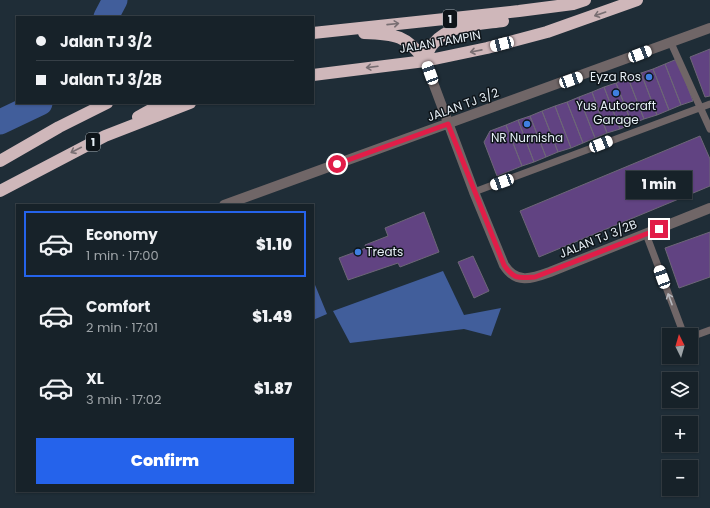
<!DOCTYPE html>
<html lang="en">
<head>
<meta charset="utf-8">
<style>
  body { margin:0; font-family:Poppins,sans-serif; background:#202a31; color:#f1f3f6; height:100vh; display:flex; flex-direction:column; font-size:15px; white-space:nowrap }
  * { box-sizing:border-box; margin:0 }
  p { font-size:13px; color:#9ea4a8 }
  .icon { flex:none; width:22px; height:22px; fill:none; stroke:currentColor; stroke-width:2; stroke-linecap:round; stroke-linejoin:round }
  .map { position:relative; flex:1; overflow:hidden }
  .panel { position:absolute; left:16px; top:204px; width:298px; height:288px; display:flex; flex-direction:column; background:#172229; border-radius:0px; box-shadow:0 1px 3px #0004,0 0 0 1px #363f46 }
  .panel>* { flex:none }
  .guide { position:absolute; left:16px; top:16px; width:298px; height:88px; border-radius:0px; box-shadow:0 1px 3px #0004,0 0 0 1px #363f46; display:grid; align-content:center; height:88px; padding:0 20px; background:#172229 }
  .needle { width:26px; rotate:355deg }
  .tools { position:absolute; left:662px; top:328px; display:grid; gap:8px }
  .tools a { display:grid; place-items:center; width:36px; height:36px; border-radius:0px; background:#172229; box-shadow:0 1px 3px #0004,0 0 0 1px #363f46; font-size:20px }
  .end { position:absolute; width:18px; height:18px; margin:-9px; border:5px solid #e11d48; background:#fff; box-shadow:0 0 0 2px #fff }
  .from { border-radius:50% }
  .bubble { position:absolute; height:28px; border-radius:0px; background:#172229; box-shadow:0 1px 3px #0004,0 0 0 1px #363f46; font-size:13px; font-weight:800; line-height:28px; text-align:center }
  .car { position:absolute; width:12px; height:24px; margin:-12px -6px; border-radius:5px; box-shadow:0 0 3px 1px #0007; background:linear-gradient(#fff 24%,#345 0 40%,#fff 0 76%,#345 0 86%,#fff 0) }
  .guide b { display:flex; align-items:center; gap:14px; height:38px; font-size:15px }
  .guide b+b { border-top:1px solid #363f46 }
  .guide i { width:10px; height:10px; background:#f1f3f6 }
  ul { padding:7px 0 0; list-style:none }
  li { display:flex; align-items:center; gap:12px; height:66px; margin:0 8px 6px; padding:0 12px; border:2px solid transparent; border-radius:0px }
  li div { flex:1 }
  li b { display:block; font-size:15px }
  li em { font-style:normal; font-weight:800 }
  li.on { border-color:#2563eb }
  li>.icon { width:36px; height:36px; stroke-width:1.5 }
  .cta { display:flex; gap:8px; margin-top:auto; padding:8px 20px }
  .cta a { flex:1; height:46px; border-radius:0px; background:#2563eb; color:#fff; font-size:16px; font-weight:800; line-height:46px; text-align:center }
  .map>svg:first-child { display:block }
  .water { fill:#415e9b }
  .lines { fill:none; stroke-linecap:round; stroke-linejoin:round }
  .river { stroke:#415e9b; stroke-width:25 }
  .building { fill:#614382; stroke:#6d6777 }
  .lane { stroke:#706667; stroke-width:7 }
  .street { stroke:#706667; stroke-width:10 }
  .highway { stroke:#cfb7ba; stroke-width:12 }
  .oneway { stroke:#786e72 }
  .oneway2 { stroke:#b7b8bd }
  .route { stroke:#e11d48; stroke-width:5 }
  .shop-dot { fill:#3f7fe0; stroke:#0e1419; stroke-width:1.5 }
  .labels { text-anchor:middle; stroke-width:3; stroke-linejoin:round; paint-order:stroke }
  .shield { fill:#0e1419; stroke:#a5adb4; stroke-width:1 }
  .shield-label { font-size:11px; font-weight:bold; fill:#e6eff6 }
  .street-label { font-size:12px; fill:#e6eff6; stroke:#0e1419 }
  .poi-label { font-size:12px; fill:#e6eff6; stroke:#0e1419 }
</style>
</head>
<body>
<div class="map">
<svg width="710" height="508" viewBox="0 0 710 508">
  <rect width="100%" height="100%" fill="#1f2d37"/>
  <path class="water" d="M443,271l21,44 37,-7 -10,28 -27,-7 -114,14 -17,-32z
    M313,280l14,34 -14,6z"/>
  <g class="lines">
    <path class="river" d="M106,17l9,-17
      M0,122l40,-19"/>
  </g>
  <path class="building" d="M710,49v47l-5,1 -15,-40z
    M677,59l16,42 -12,4 -16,-41z
    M665,64l16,41 -12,5 -16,-41z
    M653,69l16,41 -12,5 -16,-42z
    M641,73l16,42 -13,4 -16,-41z
    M628,78l16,41 -12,5 -16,-41z
    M616,83l16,41 -12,5 -16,-42z
    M604,87l16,42 -13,4 -15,-41z
    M592,92l15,41 -12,5 -16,-41z
    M579,97l16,41 -12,5 -16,-41z
    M567,102l16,41 -12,5 -16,-42z
    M555,106l16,42 -13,4 -16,-41z
    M542,111l16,41 -12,5 -16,-41z
    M530,116l16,41 -12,5 -16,-42z
    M518,120l16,42 -12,4 -16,-41z
    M506,125l16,41 -25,10 -13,-34 6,-11z
    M700,136l10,23v27l-171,71 -19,-46z
    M424,212l15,40 -39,15 -2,-4 -50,17 -9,-22 27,-10 -1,-3 23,-9 -3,-8z
    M710,232v45l-31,11 -14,-40z
    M473,256l16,35 -15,7 -16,-36z"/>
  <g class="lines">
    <path class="lane" d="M671,43l39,86
      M474,192l236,-88
      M646,234l38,101
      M691,337l19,-7"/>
    <path class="street" d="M425,61l49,131 30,73c12,19 27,14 46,7l160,-64
      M224,205l486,-177"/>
    <path class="highway" d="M313,33l206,-22 54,-7 12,-4
      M364,33c31,1 43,2 61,28
      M425,61c2,-6 4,-13 8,-17 16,-20 47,-20 70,-23
      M313,75l112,-14 62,-13 60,-16 90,-32
      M138,117l25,-14
      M0,161l59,-34 48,-24
      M0,191l105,-55 85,-33"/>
  </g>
  <defs><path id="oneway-shaft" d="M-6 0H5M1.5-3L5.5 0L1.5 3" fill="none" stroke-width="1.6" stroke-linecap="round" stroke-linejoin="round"/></defs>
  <g class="oneway">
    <use href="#oneway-shaft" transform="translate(600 14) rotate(161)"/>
    <use href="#oneway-shaft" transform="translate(393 24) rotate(-6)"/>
    <use href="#oneway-shaft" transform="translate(476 51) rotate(169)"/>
    <use href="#oneway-shaft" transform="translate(372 67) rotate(173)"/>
    <use href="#oneway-shaft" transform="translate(76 150) rotate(153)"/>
  </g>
  <use class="oneway2" href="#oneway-shaft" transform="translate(670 299) rotate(-110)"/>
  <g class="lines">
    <path class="route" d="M337,164l111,-40 56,141c10,15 15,13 31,12l124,-48"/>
  </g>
  <g class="shop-dot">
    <circle cx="649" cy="77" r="4"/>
    <circle cx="616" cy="93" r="4"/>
    <circle cx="527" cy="124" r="4"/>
    <circle cx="358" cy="252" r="4"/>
  </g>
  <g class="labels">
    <g class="shield">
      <rect x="443" y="10" width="14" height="18" rx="3"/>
      <rect x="86" y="133" width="14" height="18" rx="3"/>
    </g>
    <g class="shield-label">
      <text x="450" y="23">1</text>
      <text x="93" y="146">1</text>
    </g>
    <g class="street-label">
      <text transform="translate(440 42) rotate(-10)" y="4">JALAN TAMPIN</text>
      <text transform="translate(463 105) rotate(-20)" y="4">JALAN TJ 3/2</text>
      <text transform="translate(598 239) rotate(-22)" y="4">JALAN TJ 3/2B</text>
    </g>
    <g class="poi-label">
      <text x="641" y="81" text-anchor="end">Eyza Ros</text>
      <text x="616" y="110">Yus Autocraft<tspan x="616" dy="14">Garage</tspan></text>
      <text x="527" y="142">NR Nurnisha</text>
      <text x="366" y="256" text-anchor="start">Treats</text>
    </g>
  </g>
</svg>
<div class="tools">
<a><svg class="needle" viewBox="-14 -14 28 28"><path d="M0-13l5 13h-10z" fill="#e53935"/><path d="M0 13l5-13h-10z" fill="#9ea4a8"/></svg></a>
<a><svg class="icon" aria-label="layers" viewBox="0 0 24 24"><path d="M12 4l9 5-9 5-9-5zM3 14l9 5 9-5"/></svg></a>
<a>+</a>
<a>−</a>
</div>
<i class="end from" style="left:337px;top:164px"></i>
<i class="end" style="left:659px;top:229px"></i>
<div class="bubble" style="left:626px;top:171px;width:66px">1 min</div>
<i class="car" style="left:502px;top:44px;rotate:255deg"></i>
<i class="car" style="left:640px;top:54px;rotate:69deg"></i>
<i class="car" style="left:430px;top:73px;rotate:340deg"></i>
<i class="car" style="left:571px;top:80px;rotate:70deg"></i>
<i class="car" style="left:601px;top:144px;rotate:69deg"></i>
<i class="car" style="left:502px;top:182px;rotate:250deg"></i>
<i class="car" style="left:662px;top:277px;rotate:340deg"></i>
<div class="guide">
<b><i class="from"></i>Jalan TJ 3/2</b>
<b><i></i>Jalan TJ 3/2B</b>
</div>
<section class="panel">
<ul>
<li class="on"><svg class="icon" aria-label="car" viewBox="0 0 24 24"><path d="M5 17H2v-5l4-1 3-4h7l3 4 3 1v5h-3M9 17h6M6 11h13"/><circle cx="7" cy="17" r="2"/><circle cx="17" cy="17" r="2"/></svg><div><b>Economy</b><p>1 min · 17:00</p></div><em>$1.10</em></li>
<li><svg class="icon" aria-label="car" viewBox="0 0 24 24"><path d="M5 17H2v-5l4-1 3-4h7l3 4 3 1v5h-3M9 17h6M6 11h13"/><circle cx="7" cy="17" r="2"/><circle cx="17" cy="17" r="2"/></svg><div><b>Comfort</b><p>2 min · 17:01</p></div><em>$1.49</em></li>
<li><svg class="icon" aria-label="car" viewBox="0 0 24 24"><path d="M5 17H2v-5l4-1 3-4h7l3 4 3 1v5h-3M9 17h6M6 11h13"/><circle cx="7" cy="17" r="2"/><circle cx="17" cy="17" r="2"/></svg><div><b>XL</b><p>3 min · 17:02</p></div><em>$1.87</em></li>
</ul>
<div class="cta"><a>Confirm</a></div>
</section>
</div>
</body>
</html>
